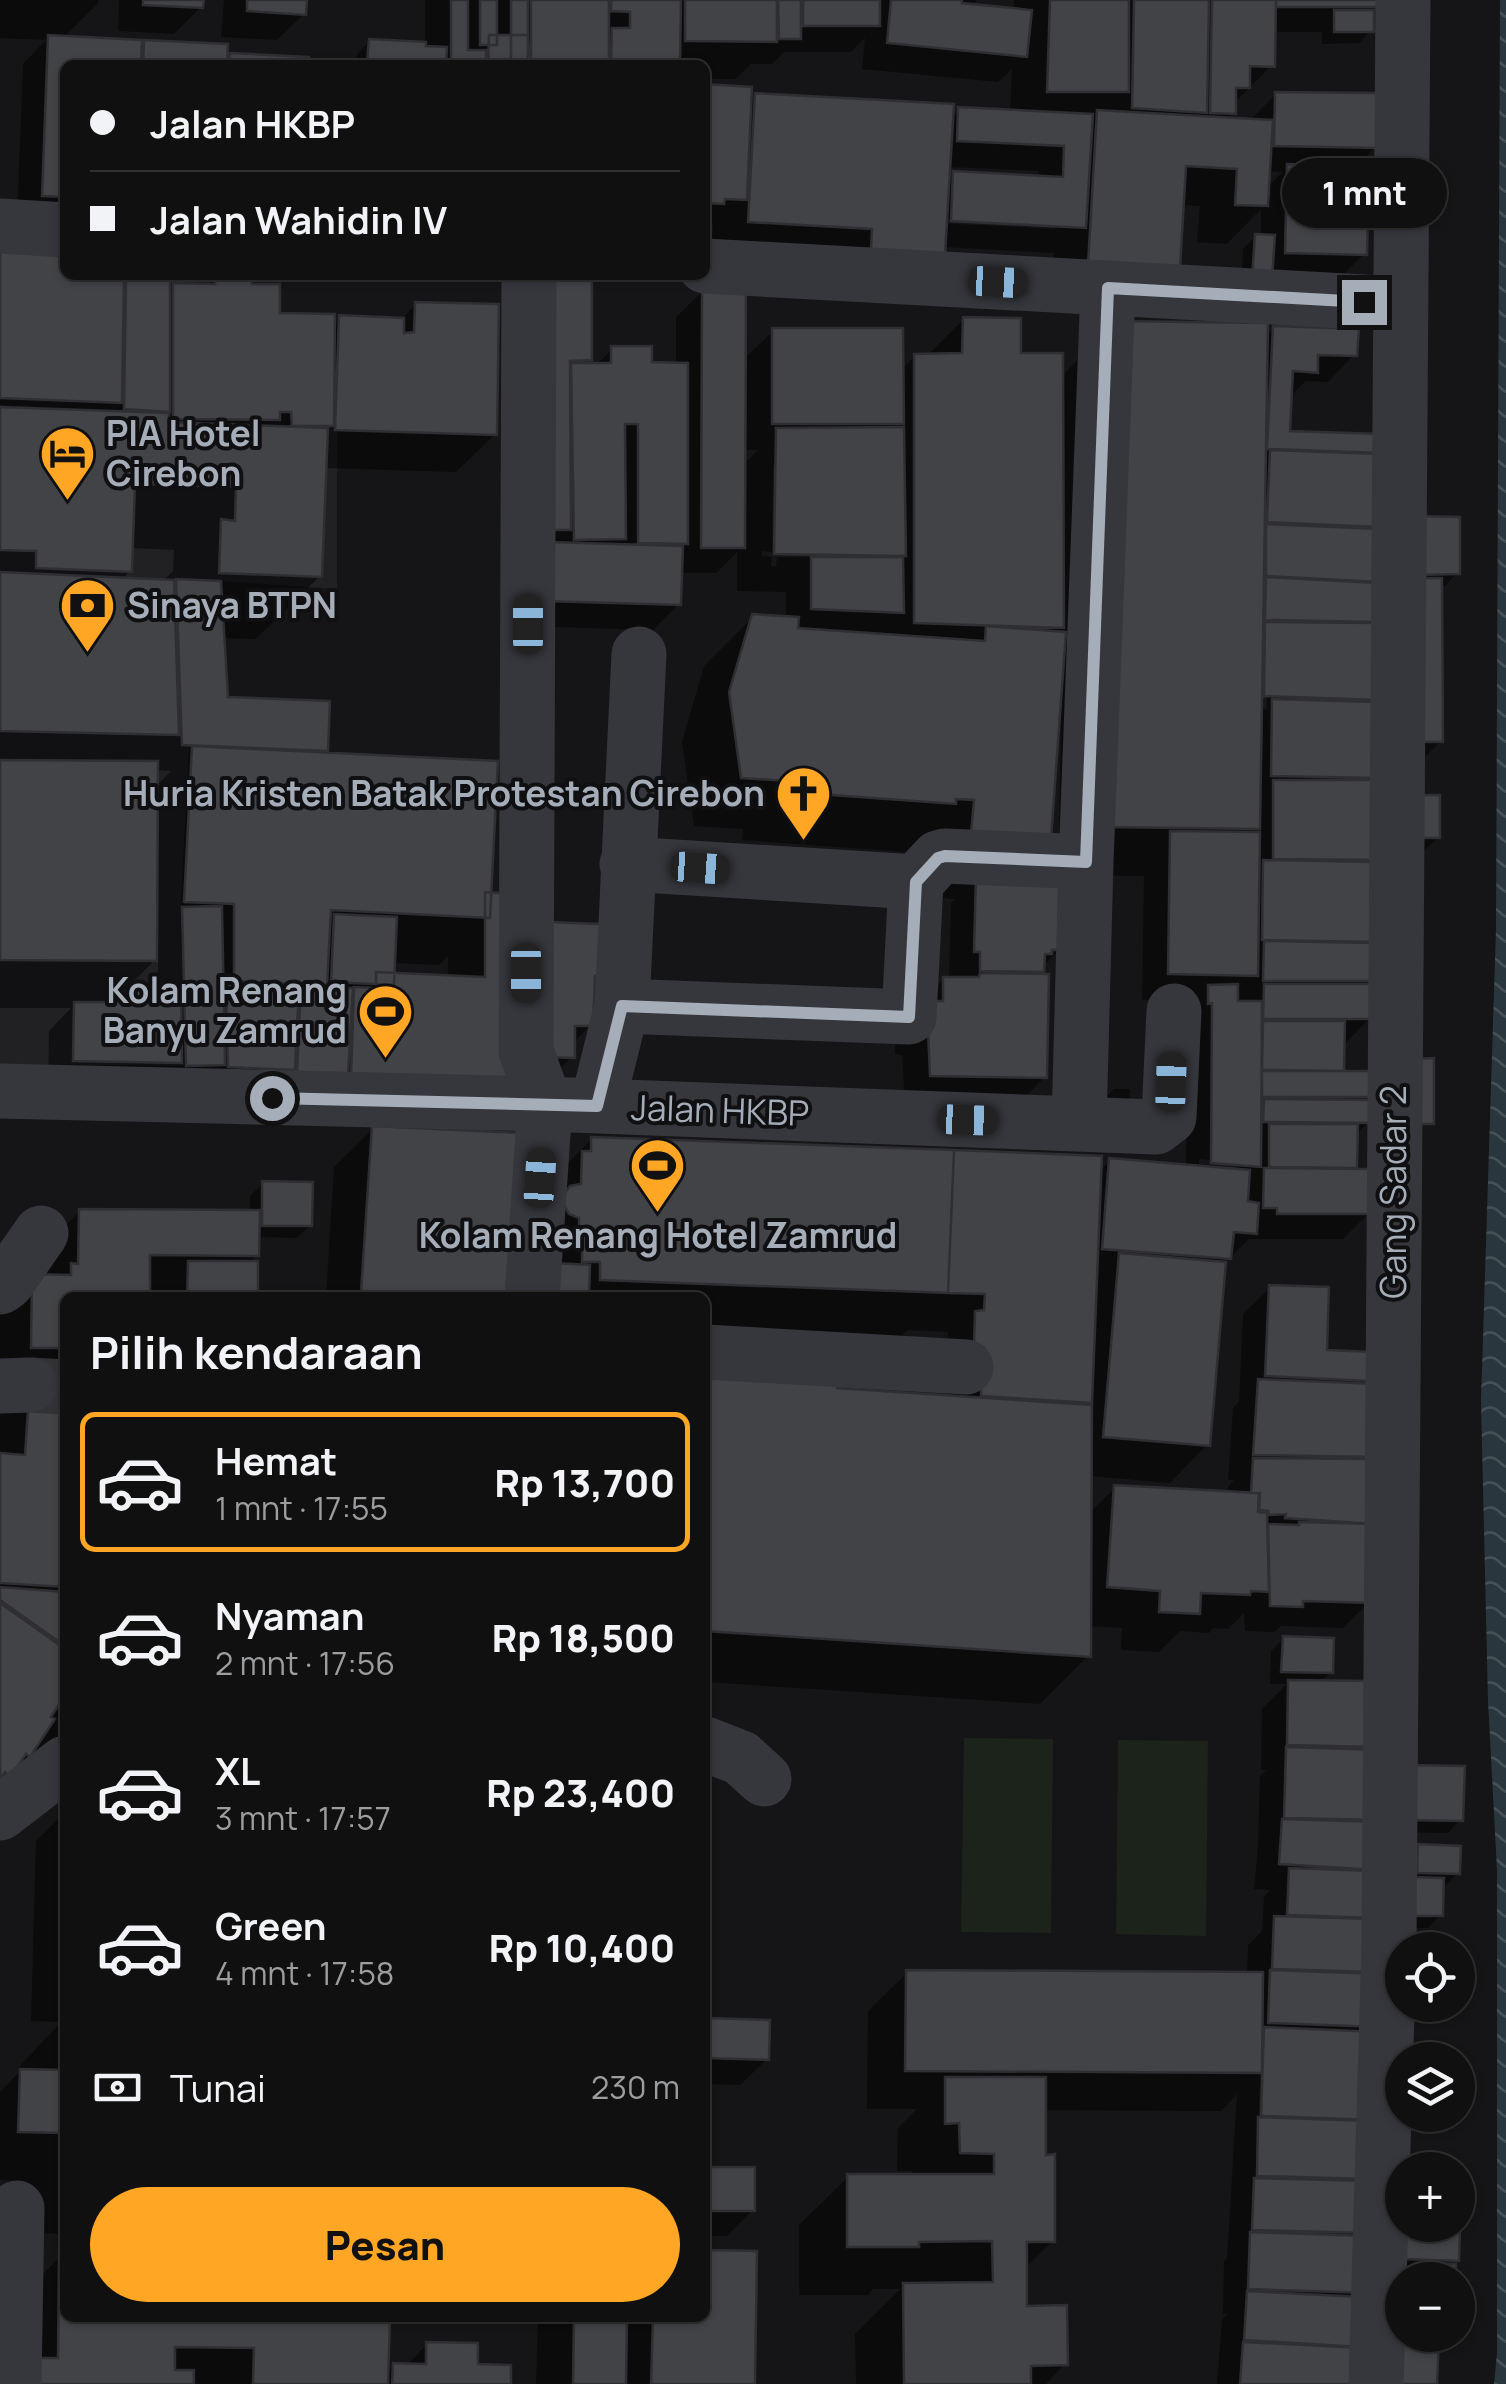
<!DOCTYPE html>
<html lang="id">
<head>
<meta charset="utf-8">
<style>
  body { margin:0; font-family:Manrope,sans-serif; background:#19191a; color:#f1f3f6; height:100vh; display:flex; flex-direction:column; font-size:38px; white-space:nowrap }
  * { box-sizing:border-box; margin:0 }
  p { font-size:32px; color:#9c9d9f }
  .icon { flex:none; width:55px; height:55px; fill:none; stroke:currentColor; stroke-width:2; stroke-linecap:round; stroke-linejoin:round }
  .map { position:relative; flex:1; overflow:hidden }
  .side { position:absolute; left:60px; top:1292px; width:650px; height:1030px; display:flex; flex-direction:column; background:#101011; border-radius:15px; box-shadow:0 2px 8px #0004,0 0 0 2px #303031 }
  .side>* { flex:none }
  .guide { position:absolute; left:60px; top:60px; width:650px; height:220px; border-radius:15px; box-shadow:0 2px 8px #0004,0 0 0 2px #303031; display:grid; align-content:center; height:220px; padding:0 30px; background:#101011 }
  .buttons { position:absolute; left:1385px; top:1932px; display:grid; gap:20px }
  .buttons a { display:grid; place-items:center; width:90px; height:90px; border-radius:50%; background:#101011; box-shadow:0 2px 8px #0004,0 0 0 2px #303031; font-size:50px }
  .end { position:absolute; width:45px; height:45px; margin:-22px; border:12px solid #a5adb9; background:#111; box-shadow:0 0 0 5px #111 }
  .from { border-radius:50% }
  .bubble { position:absolute; height:70px; border-radius:35px; background:#101011; box-shadow:0 2px 8px #0004,0 0 0 2px #303031; font-size:32px; font-weight:800; line-height:70px; text-align:center }
  .car { position:absolute; width:30px; height:60px; margin:-30px -15px; border-radius:12px; box-shadow:0 0 8px 2px #0007; background:linear-gradient(#222 24%,#8ab4d8 0 40%,#222 0 76%,#8ab4d8 0 86%,#222 0) }
  .guide b { display:flex; align-items:center; gap:35px; height:95px; font-size:38px }
  .guide b+b { border-top:2px solid #303031 }
  .guide i { width:25px; height:25px; background:#f1f3f6 }
  ul { padding:0; list-style:none }
  li { display:flex; align-items:center; gap:30px; height:140px; margin:0 20px 15px; padding:0 10px; border:5px solid transparent; border-radius:15px }
  li div { flex:1 }
  li b { display:block; font-size:38px }
  li em { font-style:normal; font-weight:800 }
  li.selected { border-color:#ffa625 }
  li>.icon { width:90px; height:90px; stroke-width:1.5 }
  h2 { padding:0 30px; font-size:45px; line-height:120px }
  .pay { display:flex; align-items:center; gap:25px; height:110px; padding:0 30px; font-size:38px }
  .pay p { margin-inline-start:auto }
  .primary-button { display:flex; gap:20px; margin-top:auto; padding:20px 30px }
  .primary-button a { flex:1; height:115px; border-radius:60px; background:#ffa625; color:#111; font-size:40px; font-weight:800; line-height:115px; text-align:center }
  .map>svg:first-child { display:block }
  .built { fill:#212124 }
  .grass { fill:#1b231b }
  .water { fill:url(#water-waves) }
  .shadow { fill:#0007; fill-rule:evenodd }
  .building { fill:#414347; stroke:#2f2f33; stroke-width:2.5 }
  .lines { fill:none; stroke-linecap:round; stroke-linejoin:round }
  .minor-tunnel { stroke:#323337; stroke-width:55; stroke-dasharray:55 28; stroke-linecap:butt }
  .minor { stroke:#36373d; stroke-width:55 }
  .route { stroke:#a5adb9; stroke-width:12 }
  .labels { text-anchor:middle; stroke-width:8; stroke-linejoin:round; paint-order:stroke }
  .poi-label { font-size:35px; font-weight:bold; fill:#a5adb9; stroke:#101012; text-anchor:start }
  .street-label { font-size:35px; fill:#a5adb9; stroke:#101012 }
</style>
</head>
<body>
<div class="map">
<svg width="1506" height="2384" viewBox="0 0 1506 2384">
  <defs>
    <pattern id="water-waves" width="16" height="10" patternUnits="userSpaceOnUse" patternTransform="scale(2.5)"><rect width="16" height="10" fill="#2a363d"/><path d="M0 5q4-4 8 0t8 0" fill="none" stroke="#465057"/></pattern>
  </defs>
  <rect width="100%" height="100%" fill="#151517"/>
  <path class="built" d="M0,405l171,8 1,8 160,6 5,5v157l-162,-11 5,167 9,1 -8,156 3,164 -184,-2z"/>
  <path class="grass" d="M964,1738l89,1 -2,194 -90,-1z
    M1118,1740l90,1 -2,195 -90,-2z"/>
  <path class="water" d="M1500,0h6v2384h-12l3,-31v-483l-9,-169 -7,-300 15,-472z"/>
  <path class="shadow" d="M0,0h98v3l-35,35 162,8 -1,17 7,-7 75,9h-241v155l-48,1 6,-157 23,-24 -46,-2z
    M119,0h82v7l-27,27 -56,-3z
    M224,0h80v14l-27,26 -56,-3z
    M425,0h552l-6,6 43,5v-11h364v6l-6,6v18l-13,13 -37,1v-12h-49l-1,33 -39,39v9l-6,7 22,1 27,-27 100,52 -22,23 10,85 -26,26 -97,12 2,-43 13,-13 5,1v-28l-34,35 -30,-2 3,-36 -19,-1 -130,96 3,-48 -112,-6 -231,12 2,-34h-8v-138l44,15 7,-7 194,24 9,-9 51,2 2,-43 -14,13 -136,-13 3,-31 -14,14h-66l-13,12h-21l-15,15h-31v-14h-349l1,-11 13,-13 55,4zM947,167l92,4v8l-85,-5 -8,8zM1267,171l16,1 -17,16zM938,218l117,6v5l-117,-6z
    M0,253l65,22h57l-1,13 6,-6 41,10 6,-6h33l9,-9 33,10 29,28 54,11 8,-8 61,2 15,-16 79,130 -39,38 -132,-4 -4,108 -64,63 -34,-1 4,62 100,50 -6,5 168,140 20,188 -460,4 1,-56 22,-23h-71zM130,548l44,2 -1,21 -11,11 -41,-2 9,-9zM156,770l15,1 -15,15zM448,956v22l-56,-2v-13l47,2zM158,957v33h-26l-7,7h-7z
    M703,291l40,69 30,-29 128,39 14,-14h12l37,-37 54,36 43,22 53,-54 151,15 9,-10 80,27 -26,27 -22,-1 -17,17 -1,35 91,3 -9,582 -26,27 -2,25 -4,4h40l-9,48 -14,13v36l14,42 -26,26h-94l-26,25 -15,180 -38,39 -81,-7v37l26,-25 112,6 1,-7 6,-7h-6l5,-72 6,-6 4,-88 27,-26 54,64 45,28 -6,6 6,216 -26,26 -62,-2 -7,6 -29,-1 -1,-18 -16,16 -15,-1 -4,5 -29,-2 -21,21 -38,-2 1,-22 -34,-2v30l-48,48 -335,-22v-299l6,-5 123,13 111,7 3,-66 -40,-2 -11,10 -192,-7v-35h-170l8,-110 49,-49 507,33 11,-11 76,6 1,-138 8,-29h-53l2,-124 -83,-1 -1,74 -18,18 3,110 -27,27 -113,-2 -3,-47 -7,-1 1,-24 48,-51h5l2,-76 4,-4 -27,-2 -2,-49 -16,-1 -5,5 -163,-12 1,-11 -49,-3 -12,-84 22,-76 49,-49 33,2v-27l-49,-1v-39l-21,21h-36l-1,31 -26,26 -133,-4 -1,-321 70,54 -6,6h13l16,-16 38,15 26,1v-48zM743,450h15l-15,15zM773,465h5l88,88v5l-89,-1 -1,10 -5,-1 1,-9 -10,-1v-5l10,1zM1264,551h5l-2,158h-5zM1056,727l5,1 -3,150 -49,-1zM1199,1159l37,4v5l-37,-4z
    M1404,532l53,41 -12,13h-5l1,155 -27,27z
    M1437,797l1,40 -13,13h-28z
    M522,951l75,24 -4,5 -2,45 -18,18 -1,14 -26,26z
    M1114,1089h16l-1,15 -28,-2z
    M373,1129l132,169h-179l8,-131z
    M263,1183l47,42 -13,13 -40,-1v18l-8,8 6,35h-79v-5h-28l-83,5v438l-27,27 -10,-7 -28,28v-474l41,-60 39,-39 170,2v-17z
    M1284,1638l46,34 -11,11 55,1 -17,700h-140l5,-64 5,-6h-4l1,-53 3,-3 10,-164 -16,17 -177,-1v47l9,84 -29,28 1,39 40,56 -19,20h-190l-1,-50 45,-45h-27l-5,6h-69v-70l49,-48h64v-6h-15l1,-43 19,-19h-50l1,-98 39,-38 340,2 1,-30 14,-14 2,-34 6,-7 -16,-1 4,-42 2,-71 6,-6h-5l1,-61 25,-25h-17l1,-33zM1261,2054h5l-3,76h-5z
    M1395,1780l65,40 -12,13 -54,-1z
    M65,1812v422l-49,-2v-51l-16,-1v-88l19,-20v-5l42,-45 -30,-1 5,-180z
    M1419,1847l39,26 -13,13h-4l-1,29 -12,13h-29l7,-68z
    M705,2021l62,38 -27,26 -35,-1z
    M1402,2115h47l-13,16 -35,-3z
    M705,2170l48,40 -26,26h-22z
    M1402,2225h46l-7,8 16,27 -4,3v17h-49l7,-8 -17,-1z
    M705,2253l47,131h-216l2,-66h167z
    M60,2257h5v61h322l-1,55 8,-8 12,1 21,-22 82,40h-509v-66z"/>
  <path class="building" d="M143,0h61l-1,8 -60,-3z
    M247,0h60l-1,15 -59,-4z
    M451,0h17v50h18v15h-35z
    M480,0h17v45h-17z
    M511,0h17v65h-17z
    M531,0h78v65h-78z
    M611,0h70l-1,65h-69l1,-37h18v-16l-19,-1z
    M685,0h92v42l-92,-1z
    M778,0h23v39h-22z
    M803,0h77v26h-77z
    M891,0h71v3l70,7 -5,47 -140,-14z
    M1050,0h79v92h-82z
    M1134,0h75l-2,113 -75,-5z
    M1212,0h64l-1,67 -25,-1v22h-14v26l-26,-1z
    M1276,0h105v7h-105z
    M1334,10h40v22h-40z
    M48,35l94,5 -1,25h-76v132l-23,-1z
    M489,35h39l1,30h-41z
    M369,39l57,3v4l21,1 -1,18 -79,-3z
    M144,40l84,4 -1,21h-84z
    M230,53l79,4v8h-80z
    M705,84l47,3 -5,113 -22,-1 -1,5 -19,-1z
    M1275,92l104,1 -1,55 -104,-2z
    M755,93l199,11 -9,150 -74,-4 1,-21 -124,-7z
    M958,107l135,7 -7,114 -135,-7 2,-50 110,6 1,-31 -107,-5z
    M1097,110l176,10 -5,86 -33,-1 2,-36 -51,-3 -6,103 -92,-5z
    M1287,164l82,3 -2,88 -82,-2z
    M1255,234l20,1 -3,46 -20,-1z
    M0,250l65,2v23h59l-2,128 -122,-5z
    M215,275h36l1,9h28v29l55,1 -1,112h-42l-1,-14h-11v8l-107,-1v-136l42,1z
    M545,277l47,2v81l-22,1 1,169h-26z
    M126,280h44v132l-46,-3z
    M702,288l44,2 -1,258h-44z
    M415,302l84,2 -2,131 -162,-5 4,-115 65,3v15l10,-1z
    M963,317l58,1v35h42l1,275 -150,-5v-269l48,-1z
    M1113,321l155,2 -8,506 -154,-2z
    M1273,326l86,3 -2,27 -39,-1v18l-25,-2 -3,60 91,3 -1,19 -113,-4z
    M772,328h131l1,96h-132z
    M611,346h41v16l36,1v181l-50,-1v-119h-13l1,115 -52,1 -3,-177h40z
    M0,407l169,6v9l159,6 -6,149 -103,-4 2,-54 14,2 1,-34 -101,-3 -3,88 -96,-4v-17l-36,-1z
    M904,427l2,129 -132,-2 2,-126z
    M1270,450l112,4 -3,73 -112,-5z
    M1416,516l44,1v57l-44,1z
    M1266,524l113,5v53l-113,-6z
    M548,542l135,4 -2,59 -136,-4z
    M811,557h92l1,56 -93,-4z
    M0,572l174,8 5,155 -179,-4z
    M1266,577l112,6 -2,39 -111,-2z
    M1415,578h27l1,164h-31z
    M176,579l45,2 7,116 102,4 -2,50 -146,-6z
    M752,614l47,3 -1,11 187,13 1,-15 80,6 -15,207 -80,-6 3,-33 -18,-1v5l-166,-12v-11l-49,-3 -12,-86z
    M1265,622l111,1 1,77 -113,-4z
    M1272,699l105,3 -1,76 -105,-2z
    M192,746l306,15 -8,157 -159,-8 -4,76 -93,-5v-77l-50,-2z
    M0,760l158,1 -1,200 -157,-1z
    M1273,780h103l-1,80 -102,-1z
    M1408,795h32v43h-31z
    M1170,831l90,1 -2,144 -90,-2z
    M1263,860l113,2v80l-114,-2z
    M976,874l88,1 -1,75h-11v4h-7l-1,18 -64,-1v-19h-6z
    M485,892l27,2 -1,190 -160,-8 3,-89 22,1v-16l109,5z
    M222,906l3,159 -39,1 -4,-159z
    M334,914l63,3 -3,68 -63,-3z
    M548,922l53,2 -1,52h-5l-2,50h-18v32l-31,-1z
    M1264,941l112,2 -1,38h-112z
    M980,973l69,1 -2,104 -117,-2 -2,-46 -7,-29h22v-24h36z
    M226,983l73,4 -4,83 -67,-3z
    M1238,984v17h24l-1,166 -50,-4 1,-160 -4,1v-19z
    M1264,984h109v35h-110z
    M131,987h50l1,76 -109,-2 1,-59h33v-9l24,1z
    M301,987l52,1 -5,87 -51,-3z
    M1263,1021h82l-1,50 -82,-1z
    M1434,1058v66h-22l-1,-65z
    M1262,1071h118v26h-118z
    M1264,1099l107,1v23l-108,-1z
    M1269,1124h89l-1,44 -88,-1z
    M372,1126l146,7 -10,165h-52l-95,-6z
    M591,1137l363,13 -6,143 -348,-13v-18h-18v-13l-3,-1v-30l-10,-4 -5,-9v-11l6,-8 11,-2 1,-33h9z
    M954,1150l148,6 -10,247 -111,-7 2,-49h-9l1,-36 9,-1 1,-16 -37,-1z
    M1109,1158l141,12 -2,31 11,2 -2,31 -23,-2 -3,27 -129,-10z
    M1264,1168l108,1v45h-95v-6h-14z
    M262,1181l51,1 -1,44h-50z
    M79,1209l181,1 -1,46 -109,-1v43h-85v50h-34l1,-74 39,1v-12l7,1z
    M1119,1253l107,9 -16,184 -107,-9z
    M188,1261h70v37h-71z
    M555,1263l35,2 -1,33h-36z
    M1269,1285l60,2 -2,63 46,2 -2,29 -106,-5z
    M361,1292l95,6h-95z
    M31,1365l34,1v221l-65,-4v-130l25,2z
    M710,1376l127,7v5l255,17 -1,252 -386,-26v-250h5z
    M1258,1379l120,5 -1,73 -124,-2z
    M1253,1458l123,1 -1,65 -90,-6 1,-4 -17,1 -1,-4 -9,-1 1,-17h-9z
    M1114,1485l145,8 -1,19 9,1 2,79 -18,-1 -1,4 -49,-2 -1,21 -41,-2 1,-21 -53,-4z
    M1299,1522l76,2 -3,79 -69,-2v6l-33,-1 -2,-82 31,1z
    M0,1587l65,5v54l-65,-46z
    M0,1603l65,46v50l-2,-1 -12,19 4,2 -25,38 -4,-3 -15,22 -6,-4 -5,7z
    M1283,1636l51,2 -1,35 -52,-1z
    M1288,1680l88,1 -1,66 -88,-2z
    M1286,1747l98,3 -3,70 -97,-2z
    M1407,1765l58,1 -2,55 -57,-1z
    M1282,1819l99,3 -5,48 -97,-6z
    M1418,1844l43,2 -1,28 -43,-1z
    M1289,1868l87,3 -2,47 -87,-3z
    M1412,1877l32,1 -1,38h-33z
    M1274,1916l99,3 -2,53 -99,-3z
    M906,1970l357,2 -1,101 -357,-2z
    M1270,1970l112,4 -2,53 -112,-4z
    M705,2018l65,2 -1,40 -64,-2z
    M1264,2027l114,5 -4,88 -113,-4z
    M20,2069l45,1v114h-2l1,-51 -46,-1z
    M945,2077h101v78l9,-1v88h-28v64l40,-1 1,60 -37,1v18h-127l-1,-101 90,-1 -1,-41 -73,1v5h-72v-73h147v-20l-34,-1 -1,-30 -14,1z
    M1258,2117l112,4 -2,58 -111,-3z
    M705,2167h50v44h-50z
    M1254,2178l117,3 -2,52 -117,-3z
    M1407,2229l53,2 -1,30 -54,-2z
    M1250,2232l119,4 -1,57 -120,-4z
    M705,2250l52,1 -2,133h-104l2,-66h52z
    M59,2255h6v63h325l-2,66h-135l1,-36 -79,-1v23h19v14h-180v-26h44z
    M1416,2263l40,1v16h-40z
    M1247,2291l116,6 -2,50 -117,-7z
    M574,2318h53l-1,66h-53z
    M1396,2337l43,2 -2,45h-43z
    M426,2342l52,1v21l33,1v19h-119l1,-21 33,1z
    M1243,2342l119,6 -2,36h-120z"/>
  <g class="lines">
    <path class="minor-tunnel" d="M30,1385l35,2"/>
    <path class="minor" d="M0,226l65,4
      M705,266l695,38
      M529,275l-3,776 19,53 -13,194
      M627,864l289,18
      M622,1006l287,11 7,-135 22,-24 7,-2 141,6
      M0,1091l545,13 611,23 13,-10 5,-106
      M597,1106l25,-100 17,-352
      M1079,1124l7,-262 22,-574
      M0,1287l7,-5 34,-49
      M705,1352l261,15
      M0,1386l30,-1
      M705,1744l36,14 23,21
      M0,1813l65,-50
      M14,2384l3,-176
      M1376,2384l13,-440 14,-1944"/>
  </g>
  <g class="lines">
    <path class="route" d="M272,1098l325,8 25,-100 287,11 7,-135 22,-24 7,-2 141,6 22,-574 256,14"/>
  </g>
  <defs>
    <symbol id="hotel-pin" viewBox="-11 -11 22 30"><path d="M0 17L-7.5 6A9.5 9.5 0 1 1 7.5 6Z" fill="#ffa625" stroke="#101012"/><path d="M-6-4.5h1.5V1H6V5H4.5V3h-9V5H-6ZM-4 0a1.8 1.8 0 1 1 3.6 0ZM.5 0V-2.5h3Q6-2.5 6 0Z" fill="#111"/></symbol>
    <symbol id="bank-pin" viewBox="-11 -11 22 30"><path d="M0 17L-7.5 6A9.5 9.5 0 1 1 7.5 6Z" fill="#ffa625" stroke="#101012"/><path d="M-6-4H6V4H-6ZM0-2.3a2.3 2.3 0 1 0 0 4.6a2.3 2.3 0 1 0 0-4.6Z" fill="#111"/></symbol>
    <symbol id="church-pin" viewBox="-11 -11 22 30"><path d="M0 17L-7.5 6A9.5 9.5 0 1 1 7.5 6Z" fill="#ffa625" stroke="#101012"/><path d="M-1.2-6h2.4v3.5h3.3v2.4h-3.3V6h-2.4V-.1h-3.3v-2.4h3.3Z" fill="#111"/></symbol>
    <symbol id="stadium-pin" viewBox="-11 -11 22 30"><path d="M0 17L-7.5 6A9.5 9.5 0 1 1 7.5 6Z" fill="#ffa625" stroke="#101012"/><path d="M0-5a6.5 5 0 1 0 0 10a6.5 5 0 1 0 0-10ZM-3.5-1.8h7v3.6h-7Z" fill="#111"/></symbol>
  </defs>
  <g fill-rule="evenodd">
    <use href="#hotel-pin" x="36" y="422" width="63" height="86"/>
    <use href="#bank-pin" x="56" y="574" width="63" height="86"/>
    <use href="#church-pin" x="772" y="762" width="63" height="86"/>
    <use href="#stadium-pin" x="354" y="980" width="63" height="86"/>
    <use href="#stadium-pin" x="626" y="1134" width="63" height="86"/>
  </g>
  <g class="labels">
    <g class="poi-label">
      <text x="106" y="446">PIA Hotel<tspan x="106" dy="40">Cirebon</tspan></text>
      <text x="127" y="618">Sinaya BTPN</text>
      <text x="765" y="806" text-anchor="end">Huria Kristen Batak Protestan Cirebon</text>
      <text x="347" y="1003" text-anchor="end">Kolam Renang<tspan x="347" dy="40">Banyu Zamrud</tspan></text>
      <text x="658" y="1248" text-anchor="middle">Kolam Renang Hotel Zamrud</text>
    </g>
    <g class="street-label">
      <text transform="translate(720 1111) rotate(2)" y="12">Jalan HKBP</text>
      <text transform="translate(1394 1192) rotate(-90)" y="12">Gang Sadar 2</text>
    </g>
  </g>
</svg>
<div class="buttons">
<a><svg class="icon" aria-label="locate" viewBox="0 0 24 24"><circle cx="12" cy="12" r="6"/><path d="M12 2v4M12 18v4M2 12h4M18 12h4"/></svg></a>
<a><svg class="icon" aria-label="layers" viewBox="0 0 24 24"><path d="M12 4l9 5-9 5-9-5zM3 14l9 5 9-5"/></svg></a>
<a>+</a>
<a>−</a>
</div>
<i class="end from" style="left:272px;top:1098px"></i>
<i class="end" style="left:1364px;top:302px"></i>
<div class="bubble" style="left:1282px;top:158px;width:165px">1 mnt</div>
<i class="car" style="left:998px;top:282px;rotate:93deg"></i>
<i class="car" style="left:528px;top:624px;rotate:0deg"></i>
<i class="car" style="left:700px;top:868px;rotate:94deg"></i>
<i class="car" style="left:526px;top:973px;rotate:180deg"></i>
<i class="car" style="left:1171px;top:1082px;rotate:2deg"></i>
<i class="car" style="left:968px;top:1120px;rotate:92deg"></i>
<i class="car" style="left:540px;top:1178px;rotate:4deg"></i>
<div class="guide">
<b><i class="from"></i>Jalan HKBP</b>
<b><i></i>Jalan Wahidin IV</b>
</div>
<section class="side">
<h2>Pilih kendaraan</h2>
<ul>
<li class="selected"><svg class="icon" aria-label="car" viewBox="0 0 24 24"><path d="M5 17H2v-5l4-1 3-4h7l3 4 3 1v5h-3M9 17h6M6 11h13"/><circle cx="7" cy="17" r="2"/><circle cx="17" cy="17" r="2"/></svg><div><b>Hemat</b><p>1 mnt · 17:55</p></div><em>Rp 13,700</em></li>
<li><svg class="icon" aria-label="car" viewBox="0 0 24 24"><path d="M5 17H2v-5l4-1 3-4h7l3 4 3 1v5h-3M9 17h6M6 11h13"/><circle cx="7" cy="17" r="2"/><circle cx="17" cy="17" r="2"/></svg><div><b>Nyaman</b><p>2 mnt · 17:56</p></div><em>Rp 18,500</em></li>
<li><svg class="icon" aria-label="car" viewBox="0 0 24 24"><path d="M5 17H2v-5l4-1 3-4h7l3 4 3 1v5h-3M9 17h6M6 11h13"/><circle cx="7" cy="17" r="2"/><circle cx="17" cy="17" r="2"/></svg><div><b>XL</b><p>3 mnt · 17:57</p></div><em>Rp 23,400</em></li>
<li><svg class="icon" aria-label="car" viewBox="0 0 24 24"><path d="M5 17H2v-5l4-1 3-4h7l3 4 3 1v5h-3M9 17h6M6 11h13"/><circle cx="7" cy="17" r="2"/><circle cx="17" cy="17" r="2"/></svg><div><b>Green</b><p>4 mnt · 17:58</p></div><em>Rp 10,400</em></li>
</ul>
<div class="pay"><svg class="icon" aria-label="cash" viewBox="0 0 24 24"><path d="M3 7h18v10H3z"/><circle cx="12" cy="12" r="2"/></svg>Tunai<p>230 m</p></div>
<div class="primary-button"><a>Pesan</a></div>
</section>
</div>
</body>
</html>
